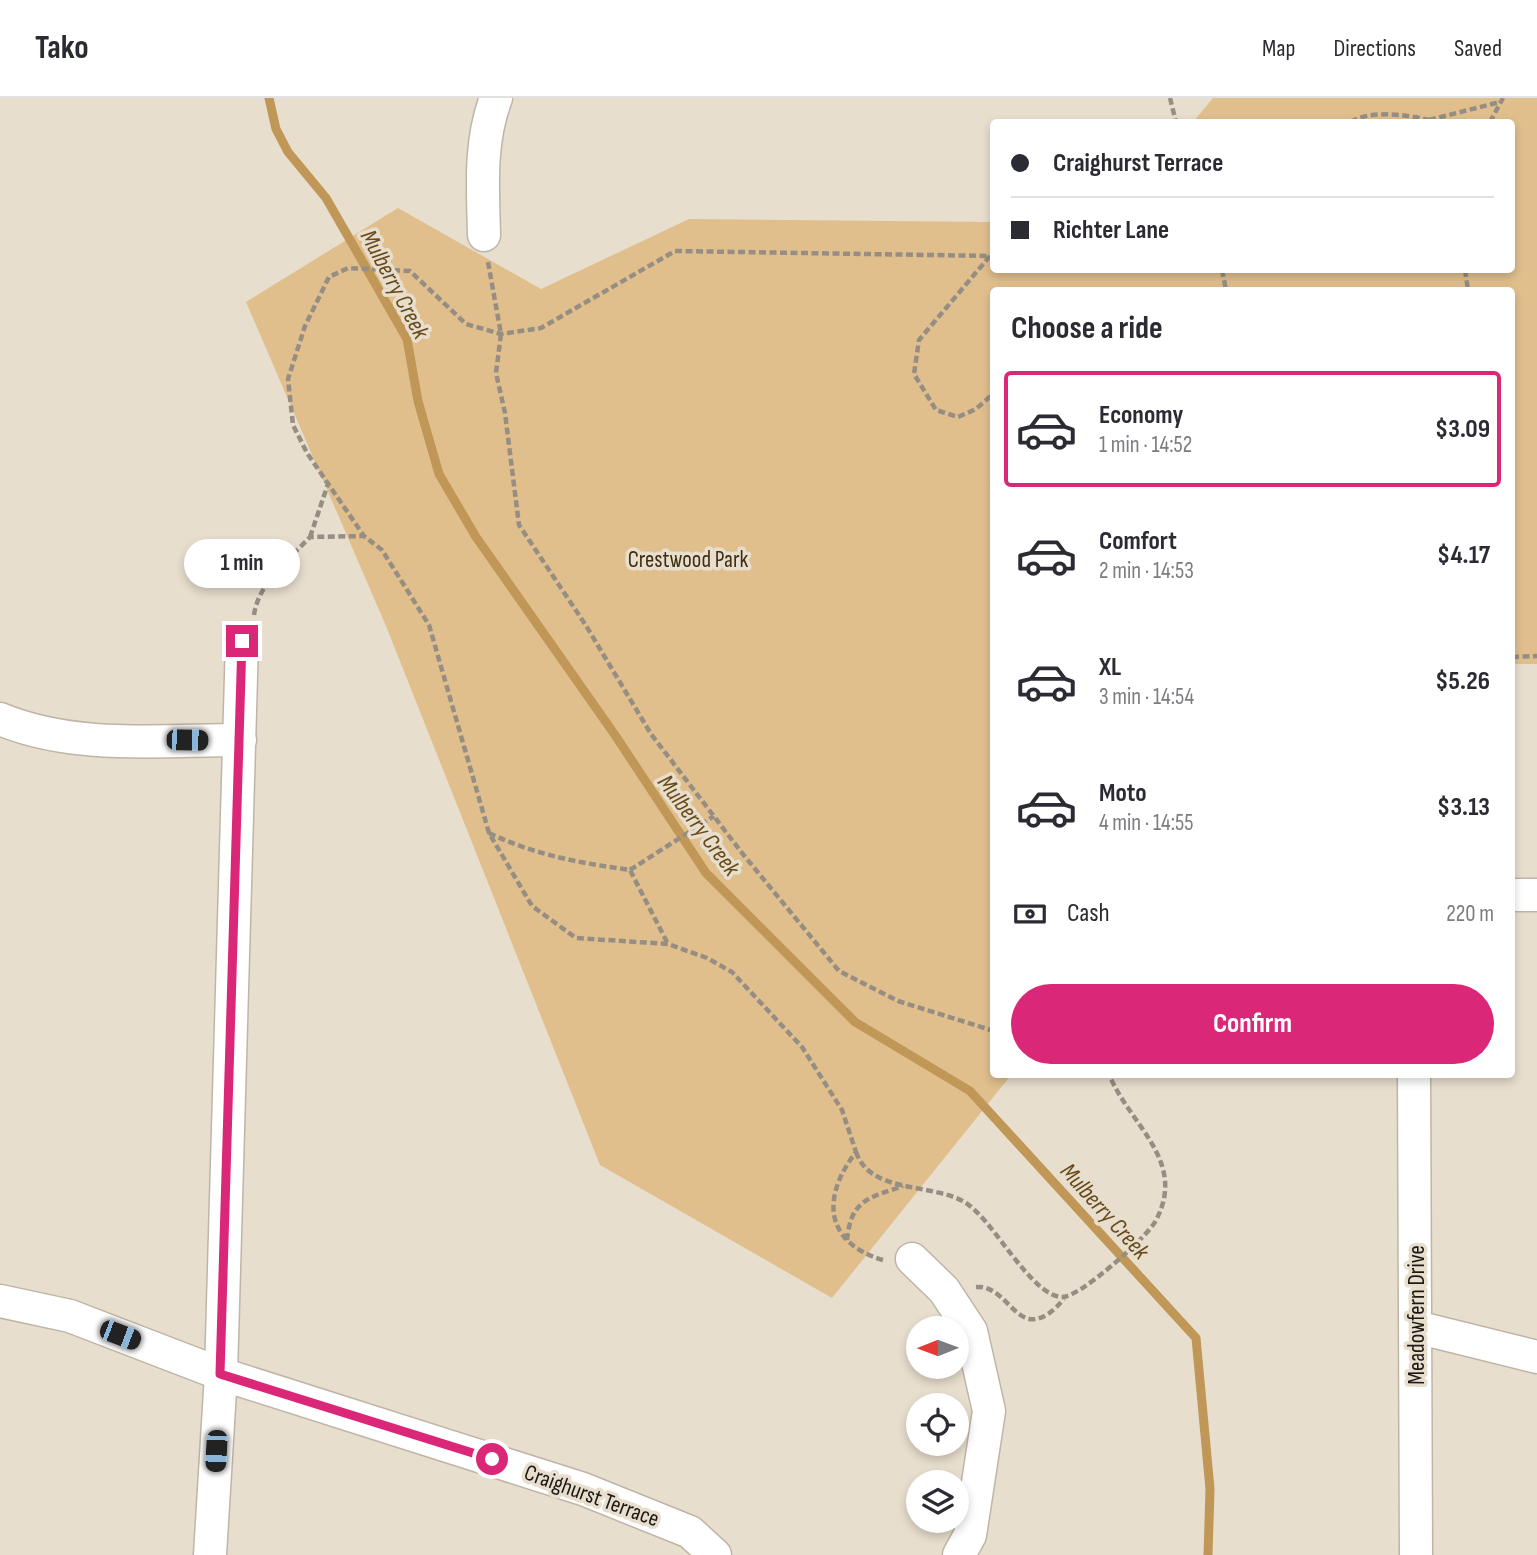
<!DOCTYPE html>
<html lang="en">
<head>
<meta charset="utf-8">
<style>
  body { margin:0; font-family:"Sofia Sans Condensed",sans-serif; background:#f2f2f3; color:#2b2b33; height:100vh; display:flex; flex-direction:column; font-size:26px; white-space:nowrap }
  * { box-sizing:border-box; margin:0 }
  p { font-size:23px; color:#7c7c81 }
  .icon { flex:none; width:38px; height:38px; fill:none; stroke:currentColor; stroke-width:2; stroke-linecap:round; stroke-linejoin:round }
  .map { position:relative; flex:1; overflow:hidden }
  .drawer { position:absolute; left:990px; top:189px; width:525px; height:791px; display:flex; flex-direction:column; background:#fff; border-radius:7px; box-shadow:0 4px 10px #0003 }
  .drawer>* { flex:none }
  .banner { position:absolute; left:990px; top:21px; width:525px; height:154px; border-radius:7px; box-shadow:0 4px 10px #0003; display:grid; align-content:center; height:154px; padding:0 21px; background:#fff }
  .needle { width:46px; rotate:269deg }
  .buttons { position:absolute; left:906px; top:1218px; display:grid; gap:14px }
  .buttons a { display:grid; place-items:center; width:63px; height:63px; border-radius:50%; background:#fff; box-shadow:0 4px 10px #0003; font-size:35px }
  .end { position:absolute; width:32px; height:32px; margin:-16px; border:9px solid #db2777; background:#fff; box-shadow:0 0 0 4px #fff }
  .from { border-radius:50% }
  .bubble { position:absolute; height:49px; border-radius:24px; background:#fff; box-shadow:0 4px 10px #0003; font-size:23px; font-weight:700; line-height:49px; text-align:center }
  .car { position:absolute; width:21px; height:42px; margin:-21px -10px; border-radius:9px; box-shadow:0 0 5px 2px #0007; background:linear-gradient(#222 24%,#8ab4d8 0 40%,#222 0 76%,#8ab4d8 0 86%,#222 0) }
  .banner b { display:flex; align-items:center; gap:24px; height:66px; font-size:26px }
  .banner b+b { border-top:2px solid #e1e1e2 }
  .banner i { width:18px; height:18px; background:#2b2b33 }
  ul { padding:0; list-style:none }
  li { display:flex; align-items:center; gap:21px; height:116px; margin:0 14px 10px; padding:0 7px; border:4px solid transparent; border-radius:7px }
  li div { flex:1 }
  li b { display:block; font-size:26px }
  li em { font-style:normal; font-weight:700 }
  li.on { border-color:#db2777 }
  li>.icon { width:63px; height:63px; stroke-width:1.5 }
  h2 { padding:0 21px; font-size:32px; line-height:84px }
  .pay { display:flex; align-items:center; gap:18px; height:77px; padding:0 21px; font-size:26px }
  .pay p { margin-inline-start:auto }
  .action { display:flex; gap:14px; margin-top:auto; padding:14px 21px }
  .action a { flex:1; height:80px; border-radius:42px; background:#db2777; color:#fff; font-size:28px; font-weight:700; line-height:80px; text-align:center }
  header { display:flex; align-items:center; gap:42px; box-sizing:border-box; height:98px; padding:0 35px; background:#fff; border-bottom:2px solid #e1e1e2 }
  header strong { font-size:33px }
  nav { display:flex; gap:38px; margin-inline-start:auto; font-size:24px }
  .map>svg:first-child { display:block }
  .green { fill:#e0bf8d }
  .lines { fill:none; stroke-linecap:round; stroke-linejoin:round }
  .stream { stroke:#c09757; stroke-width:9 }
  .minor-casing { stroke:#bfb5a6; stroke-width:35 }
  .path { stroke:#968e83; stroke-width:4.5; stroke-dasharray:7 3.5; stroke-linecap:butt }
  .minor { stroke:#fff; stroke-width:32 }
  .route { stroke:#db2777; stroke-width:9 }
  .labels { text-anchor:middle; stroke-width:7; stroke-linejoin:round; paint-order:stroke }
  .park-label { font-size:23px; fill:#3f2d10; stroke:#e8dece }
  .street-label { font-size:23px; fill:#1c1813; stroke:#e8dece }
  .water-label { font-size:24px; font-style:italic; fill:#674a19; stroke:#e8dece }
</style>
</head>
<body>
<header>
<strong>Tako</strong>
<nav><a>Map</a><a>Directions</a><a>Saved</a></nav>
</header>
<div class="map">
<svg width="1537" height="1457" viewBox="0 0 1537 1457">
  <rect width="100%" height="100%" fill="#e8dece"/>
  <path class="green" d="M1213,0h324v566h-25v-374h-518v784l17,1 -179,223 -232,-133 -214,-539 -140,-324 152,-94 143,81 148,-70 305,3v48h518v-148h-319z"/>
  <g class="lines">
    <path class="stream" d="M269,0l7,31 12,23 38,46 81,141 11,62 21,73 37,63 139,198 91,138 149,149 115,69 226,247 14,151 -2,66"/>
    <defs>
      <path id="minor" d="M484,137c-1,-47 -5,-92 12,-137
        M0,621c74,31 161,21 240,21
        M1512,797h25
        M1414,976l2,481
        M912,1161l32,31 27,41 18,80 -19,124 -11,20
        M0,1203l70,15 151,58 362,115 107,43 25,23
        M1416,1229l121,30
        M210,1457l11,-181 21,-733"/>
    </defs>
    <use href="#minor" class="minor-casing"/>
    <path class="path" d="M1170,0l6,24
      M1429,22l71,-18
      M1351,24c19,-13 63,-7 85,0
      M1490,24l13,-24
      M990,158l-71,84 -5,34 22,36 22,7 18,-8 18,-16
      M488,164l13,72 -5,39 9,40 14,112 66,99 66,110 91,119 97,118 59,30 96,30
      M1222,172l4,20
      M1465,172l3,20
      M310,439l18,-53
      M254,517c4,-31 35,-56 56,-78l54,-1
      M1512,559l25,-1
      M489,735c46,22 91,30 141,37l38,74
      M630,772l84,-54
      M856,1054c15,43 77,30 110,51 29,19 65,93 96,94 17,1 84,-59 93,-75 34,-61 -26,-97 -46,-148
      M847,1142c4,-41 22,-42 56,-54
      M883,1162c-60,-18 -61,-64 -27,-108l-14,-42 -40,-63 -70,-75 -25,-14 -39,-14 -92,-6 -44,-32 -43,-73 -60,-208 -47,-75 -18,-14 -57,-83 -14,-28 -5,-46 17,-53 24,-49 19,-9 62,3 56,53 35,10 40,-6 134,-77 319,5
      M976,1189c36,-3 42,65 88,12"/>
    <use href="#minor" class="minor"/>
  </g>
  <g class="lines">
    <path class="route" d="M242,543l-22,733 272,85"/>
  </g>
  <g class="labels">
    <g class="park-label">
      <text x="688" y="469">Crestwood Park</text>
    </g>
    <g class="street-label">
      <text transform="translate(1416 1217) rotate(-90)" y="8">Meadowfern Drive</text>
      <text transform="translate(592 1397) rotate(20)" y="8">Craighurst Terrace</text>
    </g>
    <g class="water-label">
      <text transform="translate(395 186) rotate(62)" y="8">Mulberry Creek</text>
      <text transform="translate(699 727) rotate(53)" y="8">Mulberry Creek</text>
      <text transform="translate(1105 1113) rotate(48)" y="8">Mulberry Creek</text>
    </g>
  </g>
</svg>
<div class="buttons">
<a><svg class="needle" viewBox="-14 -14 28 28"><path d="M0-13l5 13h-10z" fill="#e53935"/><path d="M0 13l5-13h-10z" fill="#7c7c81"/></svg></a>
<a><svg class="icon" aria-label="locate" viewBox="0 0 24 24"><circle cx="12" cy="12" r="6"/><path d="M12 2v4M12 18v4M2 12h4M18 12h4"/></svg></a>
<a><svg class="icon" aria-label="layers" viewBox="0 0 24 24"><path d="M12 4l9 5-9 5-9-5zM3 14l9 5 9-5"/></svg></a>
</div>
<i class="end from" style="left:492px;top:1361px"></i>
<i class="end" style="left:242px;top:543px"></i>
<div class="bubble" style="left:184px;top:441px;width:116px">1 min</div>
<i class="car" style="left:187px;top:642px;rotate:91deg"></i>
<i class="car" style="left:120px;top:1237px;rotate:111deg"></i>
<i class="car" style="left:216px;top:1353px;rotate:183deg"></i>
<div class="banner">
<b><i class="from"></i>Craighurst Terrace</b>
<b><i></i>Richter Lane</b>
</div>
<section class="drawer">
<h2>Choose a ride</h2>
<ul>
<li class="on"><svg class="icon" aria-label="car" viewBox="0 0 24 24"><path d="M5 17H2v-5l4-1 3-4h7l3 4 3 1v5h-3M9 17h6M6 11h13"/><circle cx="7" cy="17" r="2"/><circle cx="17" cy="17" r="2"/></svg><div><b>Economy</b><p>1 min · 14:52</p></div><em>$3.09</em></li>
<li><svg class="icon" aria-label="car" viewBox="0 0 24 24"><path d="M5 17H2v-5l4-1 3-4h7l3 4 3 1v5h-3M9 17h6M6 11h13"/><circle cx="7" cy="17" r="2"/><circle cx="17" cy="17" r="2"/></svg><div><b>Comfort</b><p>2 min · 14:53</p></div><em>$4.17</em></li>
<li><svg class="icon" aria-label="car" viewBox="0 0 24 24"><path d="M5 17H2v-5l4-1 3-4h7l3 4 3 1v5h-3M9 17h6M6 11h13"/><circle cx="7" cy="17" r="2"/><circle cx="17" cy="17" r="2"/></svg><div><b>XL</b><p>3 min · 14:54</p></div><em>$5.26</em></li>
<li><svg class="icon" aria-label="car" viewBox="0 0 24 24"><path d="M5 17H2v-5l4-1 3-4h7l3 4 3 1v5h-3M9 17h6M6 11h13"/><circle cx="7" cy="17" r="2"/><circle cx="17" cy="17" r="2"/></svg><div><b>Moto</b><p>4 min · 14:55</p></div><em>$3.13</em></li>
</ul>
<div class="pay"><svg class="icon" aria-label="cash" viewBox="0 0 24 24"><path d="M3 7h18v10H3z"/><circle cx="12" cy="12" r="2"/></svg>Cash<p>220 m</p></div>
<div class="action"><a>Confirm</a></div>
</section>
</div>
</body>
</html>
